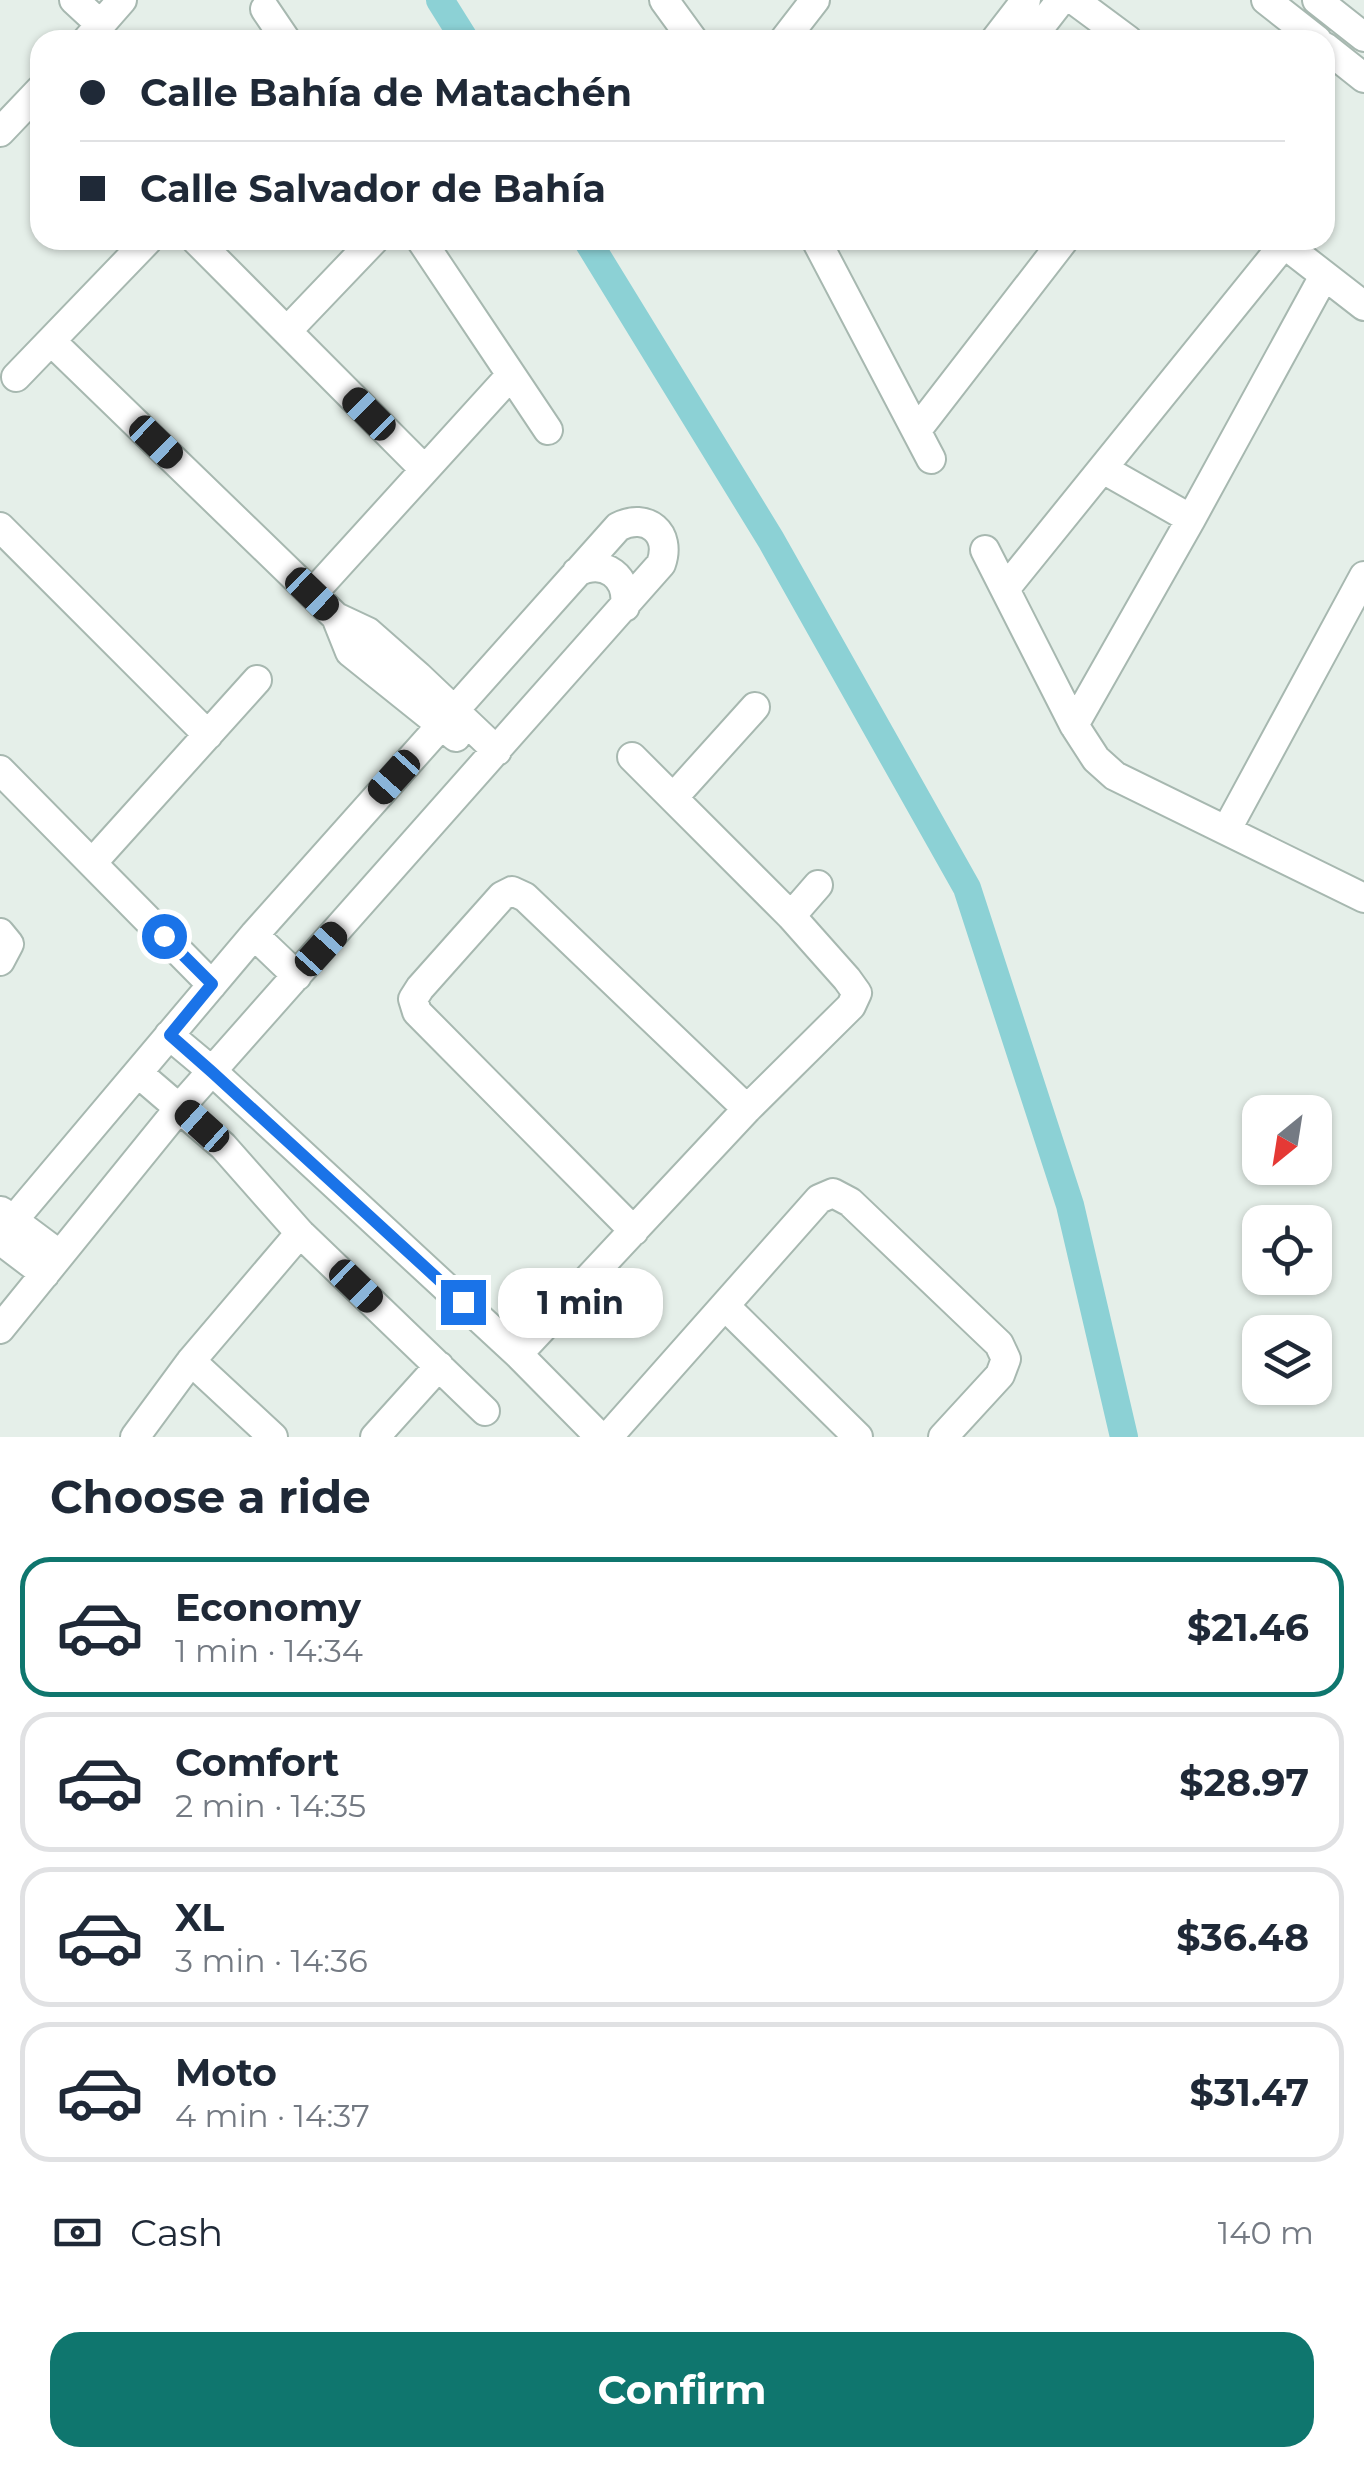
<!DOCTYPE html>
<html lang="en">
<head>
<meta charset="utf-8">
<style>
  body { margin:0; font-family:Montserrat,sans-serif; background:#f2f2f3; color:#1f2937; height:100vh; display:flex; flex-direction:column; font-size:38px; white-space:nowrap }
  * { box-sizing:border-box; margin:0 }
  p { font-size:32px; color:#747a83 }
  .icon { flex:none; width:55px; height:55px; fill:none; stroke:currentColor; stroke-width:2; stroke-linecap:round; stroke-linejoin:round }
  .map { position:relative; height:1437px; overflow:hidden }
  .sheet { display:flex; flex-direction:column; background:#fff; flex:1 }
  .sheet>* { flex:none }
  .banner { position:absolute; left:30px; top:30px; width:1305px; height:220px; border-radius:30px; box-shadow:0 2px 8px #0004; display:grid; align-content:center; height:220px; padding:0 50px; background:#fff }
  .needle { width:65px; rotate:210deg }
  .fabs { position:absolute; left:1242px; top:1095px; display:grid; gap:20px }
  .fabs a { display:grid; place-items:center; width:90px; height:90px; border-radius:20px; background:#fff; box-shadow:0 2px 8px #0004; font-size:50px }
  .end { position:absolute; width:45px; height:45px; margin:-22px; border:12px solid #1a73e8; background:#fff; box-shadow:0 0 0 5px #fff }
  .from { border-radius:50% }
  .bubble { position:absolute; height:70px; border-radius:30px; background:#fff; box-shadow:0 2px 8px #0004; font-size:32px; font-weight:700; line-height:70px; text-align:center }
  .car { position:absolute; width:30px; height:60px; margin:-30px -15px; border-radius:12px; box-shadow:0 0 8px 2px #0007; background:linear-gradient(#222 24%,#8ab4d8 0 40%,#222 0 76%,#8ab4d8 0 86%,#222 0) }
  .banner b { display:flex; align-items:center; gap:35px; height:95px; font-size:38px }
  .banner b+b { border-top:2px solid #e0e1e3 }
  .banner i { width:25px; height:25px; background:#1f2937 }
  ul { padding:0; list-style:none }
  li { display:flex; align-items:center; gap:30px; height:140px; margin:0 20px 15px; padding:0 30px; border:5px solid #e0e1e3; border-radius:30px }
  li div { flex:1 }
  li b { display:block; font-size:38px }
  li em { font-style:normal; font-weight:700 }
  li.current { border-color:#0f766e }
  li>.icon { width:90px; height:90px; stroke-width:1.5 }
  h2 { padding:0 50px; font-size:45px; line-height:120px }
  .pay { display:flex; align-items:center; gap:25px; height:110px; padding:0 50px; font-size:38px }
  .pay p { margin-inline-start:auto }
  .primary-button { display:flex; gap:20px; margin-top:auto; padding:20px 50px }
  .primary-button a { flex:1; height:115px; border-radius:30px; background:#0f766e; color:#fff; font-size:40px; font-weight:700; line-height:115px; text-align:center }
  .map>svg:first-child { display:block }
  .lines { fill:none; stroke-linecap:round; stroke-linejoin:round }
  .canal { stroke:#8cd1d5; stroke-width:28 }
  .minor-casing { stroke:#a7b8b0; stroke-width:32 }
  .minor { stroke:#fff; stroke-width:28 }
  .route { stroke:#1a73e8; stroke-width:12 }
</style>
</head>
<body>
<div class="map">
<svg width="1364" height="1437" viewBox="0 0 1364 1437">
  <rect width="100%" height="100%" fill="#e5efe9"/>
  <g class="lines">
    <path class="canal" d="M440,0l25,40
      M587,240l184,300 196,348 103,317 54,232"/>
    <defs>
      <path id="minor" d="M74,0l27,25
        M664,0l29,40
        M1074,0l54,40
        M1266,0l51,40
        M1317,0l47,37
        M265,9l21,31
        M87,40l35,-40
        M784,40l31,-40
        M995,40l31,-40
        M1030,40l31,-40
        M1325,47l39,31
        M0,132l40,-42
        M196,240l228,229
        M421,240l127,190
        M816,240l115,219
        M1279,240l85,66
        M287,331l87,-91
        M51,341l285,276 32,15 50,44 79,75
        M16,377l132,-137
        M917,430l147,-190
        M1103,469l88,50
        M0,527l208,208
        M985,550l89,175 22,34 19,17 249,122
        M577,572c28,-14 52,5 48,35
        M1005,589l279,-345
        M312,594l199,-219
        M336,617l14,35 106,85
        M1074,725l117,-206 133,-243
        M0,770l212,215
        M673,798l82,-91
        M1227,829l137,-253
        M93,862l164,-182
        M791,916l27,-31
        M0,933l9,11 -9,17
        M254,935l43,41
        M169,1035l43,36 306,283 82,83
        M138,1073l85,73 77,87 185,178
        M1,1211l59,44
        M634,1231l-217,-219 -4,-13 7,-11 82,-92 10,-5 13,6 222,212
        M0,1236l254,-301 364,-408c29,-15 54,6 43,37l-481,543 -180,222
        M0,1240l45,34
        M726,1307l132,130
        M518,1354l229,-245 104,-103 6,-13 -10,-14 -56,-63 -159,-159
        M191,1361l82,76
        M135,1437l56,-76 109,-128
        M375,1437l64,-71
        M608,1437l211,-238 14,-6 17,9 149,142 7,15 -6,16 -57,62"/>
    </defs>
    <use href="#minor" class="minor-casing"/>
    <use href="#minor" class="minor"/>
  </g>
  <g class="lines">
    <path class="route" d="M164,936l48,48 -42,51 42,37 251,230"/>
  </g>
</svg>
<div class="fabs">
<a><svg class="needle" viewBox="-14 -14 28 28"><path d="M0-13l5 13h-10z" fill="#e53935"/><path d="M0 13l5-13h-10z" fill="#747a83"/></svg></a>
<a><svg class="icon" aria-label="locate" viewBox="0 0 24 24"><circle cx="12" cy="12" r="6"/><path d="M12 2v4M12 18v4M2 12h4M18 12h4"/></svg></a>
<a><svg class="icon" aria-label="layers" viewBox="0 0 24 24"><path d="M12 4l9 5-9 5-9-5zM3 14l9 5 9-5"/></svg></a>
</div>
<i class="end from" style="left:164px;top:936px"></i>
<i class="end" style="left:463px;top:1302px"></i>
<div class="bubble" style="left:498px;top:1268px;width:165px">1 min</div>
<i class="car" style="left:369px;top:414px;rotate:315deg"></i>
<i class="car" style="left:156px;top:442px;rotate:134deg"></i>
<i class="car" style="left:312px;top:594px;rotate:134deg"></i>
<i class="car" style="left:394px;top:777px;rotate:222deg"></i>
<i class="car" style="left:321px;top:949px;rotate:42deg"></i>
<i class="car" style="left:202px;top:1126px;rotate:312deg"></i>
<i class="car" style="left:356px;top:1286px;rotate:134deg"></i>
<div class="banner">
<b><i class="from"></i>Calle Bahía de Matachén</b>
<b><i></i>Calle Salvador de Bahía</b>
</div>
</div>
<section class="sheet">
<h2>Choose a ride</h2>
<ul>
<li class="current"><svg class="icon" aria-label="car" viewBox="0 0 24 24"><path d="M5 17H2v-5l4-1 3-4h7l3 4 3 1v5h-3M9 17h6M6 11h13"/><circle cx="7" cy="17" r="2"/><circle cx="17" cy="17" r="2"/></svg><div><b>Economy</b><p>1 min · 14:34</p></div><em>$21.46</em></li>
<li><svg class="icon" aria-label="car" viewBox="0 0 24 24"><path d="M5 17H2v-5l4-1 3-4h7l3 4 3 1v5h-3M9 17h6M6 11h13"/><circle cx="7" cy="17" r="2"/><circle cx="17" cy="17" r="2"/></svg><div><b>Comfort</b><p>2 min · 14:35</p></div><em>$28.97</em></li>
<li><svg class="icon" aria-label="car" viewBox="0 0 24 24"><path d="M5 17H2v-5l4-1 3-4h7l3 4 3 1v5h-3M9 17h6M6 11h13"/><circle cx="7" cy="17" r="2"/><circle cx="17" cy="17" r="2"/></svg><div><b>XL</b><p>3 min · 14:36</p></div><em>$36.48</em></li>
<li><svg class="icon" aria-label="car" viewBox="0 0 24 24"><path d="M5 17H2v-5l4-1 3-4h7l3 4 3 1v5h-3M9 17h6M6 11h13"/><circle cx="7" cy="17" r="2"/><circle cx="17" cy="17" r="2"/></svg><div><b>Moto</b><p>4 min · 14:37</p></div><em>$31.47</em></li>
</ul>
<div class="pay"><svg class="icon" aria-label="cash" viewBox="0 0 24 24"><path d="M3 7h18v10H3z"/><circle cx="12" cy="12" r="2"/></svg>Cash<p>140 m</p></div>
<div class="primary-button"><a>Confirm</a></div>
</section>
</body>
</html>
